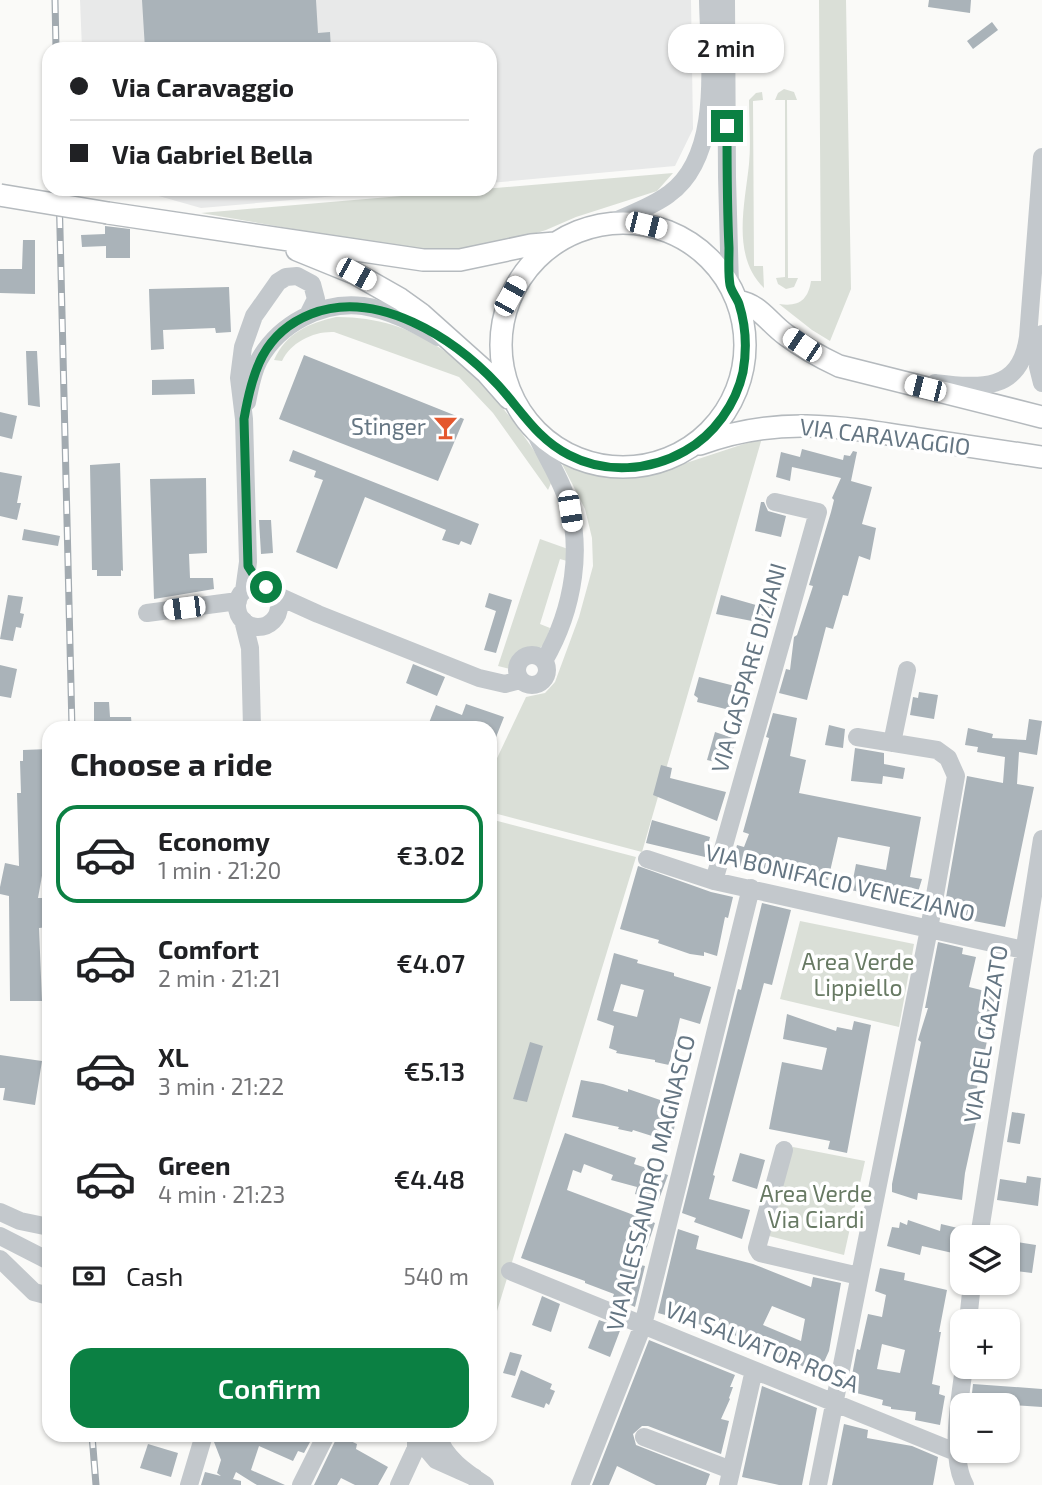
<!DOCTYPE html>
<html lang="en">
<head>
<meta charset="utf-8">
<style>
  body { margin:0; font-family:"Exo 2",sans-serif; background:#f2f2f2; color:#202124; height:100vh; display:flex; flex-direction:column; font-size:26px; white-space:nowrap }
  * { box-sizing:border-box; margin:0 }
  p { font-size:23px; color:#757577 }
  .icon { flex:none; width:38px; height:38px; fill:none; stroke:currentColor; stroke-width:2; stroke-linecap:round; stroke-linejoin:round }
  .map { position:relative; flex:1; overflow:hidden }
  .drawer { position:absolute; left:42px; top:721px; width:455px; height:721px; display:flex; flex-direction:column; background:#fff; border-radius:21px; box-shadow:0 2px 5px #0004 }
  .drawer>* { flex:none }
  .banner { position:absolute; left:42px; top:42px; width:455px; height:154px; border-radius:21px; box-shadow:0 2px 5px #0004; display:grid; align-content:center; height:154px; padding:0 28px; background:#fff }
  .fabs { position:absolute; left:950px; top:1225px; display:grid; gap:14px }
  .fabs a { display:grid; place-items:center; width:70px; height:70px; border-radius:14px; background:#fff; box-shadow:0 2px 5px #0004; font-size:35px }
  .end { position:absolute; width:32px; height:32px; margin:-16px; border:9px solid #0b8043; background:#fff; box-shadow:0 0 0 4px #fff }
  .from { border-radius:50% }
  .bubble { position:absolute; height:49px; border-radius:21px; background:#fff; box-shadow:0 2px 5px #0004; font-size:23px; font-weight:600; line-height:49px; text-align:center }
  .car { position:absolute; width:21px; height:42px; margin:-21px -10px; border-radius:9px; box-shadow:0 0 5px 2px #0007; background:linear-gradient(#fff 24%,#345 0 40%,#fff 0 76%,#345 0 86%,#fff 0) }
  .banner b { display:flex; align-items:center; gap:24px; height:66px; font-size:26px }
  .banner b+b { border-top:2px solid #e0e0e0 }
  .banner i { width:18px; height:18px; background:#202124 }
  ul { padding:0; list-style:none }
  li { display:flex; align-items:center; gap:21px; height:98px; margin:0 14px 10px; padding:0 14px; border:4px solid transparent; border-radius:21px }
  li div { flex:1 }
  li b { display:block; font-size:26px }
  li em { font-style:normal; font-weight:600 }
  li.on { border-color:#0b8043 }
  li>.icon { width:63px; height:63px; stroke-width:1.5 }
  h2 { padding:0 28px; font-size:32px; line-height:84px }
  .pay { display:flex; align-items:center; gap:18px; height:77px; padding:0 28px; font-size:26px }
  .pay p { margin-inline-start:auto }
  .primary-button { display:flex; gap:14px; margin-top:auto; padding:14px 28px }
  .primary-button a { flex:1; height:80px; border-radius:21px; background:#0b8043; color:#fff; font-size:28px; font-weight:600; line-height:80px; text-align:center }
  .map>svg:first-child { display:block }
  .built { fill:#e8e9e9 }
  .green { fill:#dadfd7 }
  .building { fill:#aab3b9; fill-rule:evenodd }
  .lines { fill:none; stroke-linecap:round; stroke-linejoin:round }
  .major-casing { stroke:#b5babe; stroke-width:24 }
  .minor { stroke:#c3c8cc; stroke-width:18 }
  .major { stroke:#fff; stroke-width:21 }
  .rail-casing { stroke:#a2aab0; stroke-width:7 }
  .rail { stroke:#fff; stroke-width:4.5; stroke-dasharray:13; stroke-linecap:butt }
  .major-bridge-casing { stroke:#b5babe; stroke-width:24; stroke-linecap:butt }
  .major-bridge { stroke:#fff; stroke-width:21 }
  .route { stroke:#0b8043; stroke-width:9 }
  .labels { text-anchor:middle; stroke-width:7; stroke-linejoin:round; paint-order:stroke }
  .poi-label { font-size:23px; fill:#657683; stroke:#fff; text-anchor:end }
  .street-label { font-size:23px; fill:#657683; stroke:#fff }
  .park-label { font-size:23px; fill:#687a64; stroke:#fff }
</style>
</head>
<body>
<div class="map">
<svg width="1042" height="1485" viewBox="0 0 1042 1485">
  <rect width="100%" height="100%" fill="#fafaf8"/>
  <path class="built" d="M80,0h611l2,129 -18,37 -185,17v-134h-408z
    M134,189h282l-215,19z"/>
  <path class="green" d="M819,0h27l5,289 -21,52 -18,-11 -33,-26c20,3 29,-4 32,-23h10z
    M784,89l10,3 3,8h-10l1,178h10l-4,9 -8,2 -8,-5 -2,-6 9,-1v-177h-10l3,-7z
    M762,92l1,8 -10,1 1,165h9l1,22c-33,-32 -19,-84 -15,-124 2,-21 0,-43 0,-64l7,-7z
    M673,173l-16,18 -81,26 -30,13 -38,12 -43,10 -45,-1 -219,-38z
    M336,317c105,-1 161,77 213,156l3,8 -4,9 -55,-77 -34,-36 -125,-45c-20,-1 -43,10 -52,29l-8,-1c12,-27 35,-37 62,-43z
    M762,438l-120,414 -152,-40v-39l36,-76 19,-4 10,-11 24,-65 14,-51 -1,-28 -7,-29 -24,-47 40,14 29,2 53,-14z
    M540,539l28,10 -1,12 -7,-2 -20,65 10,4c-2,5 -3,12 -6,16 -10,14 -28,0 -34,25l-12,-3z
    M490,819l146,38 -146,477z
    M800,921l114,23 -15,83 -119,-28z
    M793,1147l72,14 -21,94 -75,-19z"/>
  <path class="building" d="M142,0h174l2,33 12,-1 1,17h-186z
    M929,0h42l-1,13 -42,-6z
    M992,22l6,8 -25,19 -6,-8z
    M105,226l25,3v29h-24v-12l-24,1 -1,-12 24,-1z
    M23,240h12v54l-35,-1v-24h22z
    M229,287l2,45 -15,1 -1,-5 -52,2 1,19 -13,1 -2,-61z
    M26,351h11l3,56 -12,-2z
    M304,355l160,64 -26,62 -159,-62z
    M194,379l1,15 -43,1v-15z
    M0,412l17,4 -5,23 -12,-3z
    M802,449l41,11 1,-5 6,1 3,-5 4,1 -6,29 21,6 -10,37 14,4 -6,32 -11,-4 -11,40 -5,-1 -10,34 -7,-2 -19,73 -28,-7 7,-24 4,1 4,-33 3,-2 16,-49 -4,-1 22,-73 3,-12 -2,-2 9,-20 -49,-11 -2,14 -14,-4 5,-25 19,5z
    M293,450l186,74 -8,21 -10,-4 -2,4 -17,-5 4,-10 -81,-33 -28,72 -41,-17 27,-72 -9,-3 2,-6 -27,-10z
    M120,463l3,108 -2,-1v6h-24v-6h-5l-2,-105z
    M0,472l22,4 -5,27h4l-4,17 -17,-4z
    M206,478l1,75 -18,1 1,24h23l1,11 -60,10 -4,-120z
    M761,502h3l4,9 18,5 -5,21 -26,-6z
    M259,520h12l2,33 -12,1z
    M24,529l36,7 -2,10 -36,-6z
    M489,593l23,7 -16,53 -12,-3 12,-39 -11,-4z
    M8,595l15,2 -3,16 4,1 -3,14 -5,-1 -3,14 -13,-2z
    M721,595l35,10 1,-3 20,4 -3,11 -2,-1 -1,12 -19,-5v-2l-36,-7z
    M413,664l32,13 -8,19 -31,-13z
    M0,665l17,4 -6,29 -11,-2z
    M699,677l48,12 -5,24 -45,-11 1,-4 -4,-3z
    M919,692l19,3 -4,24 -24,-4 3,-18 5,1z
    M94,702h15l1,15h21l1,11h-38z
    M466,704l38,13 -13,33 -1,-22h-63l9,-23 26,10z
    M773,713l24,5 -7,38 16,4 -7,33 122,24 -11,60 12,2 -8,26 -63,-15 5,-26 30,6 4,-23 -52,-10 -10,43 -37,-9 -1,7 -58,-14 5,-19 7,2 5,-13 -6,-2 26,-94 -3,-1z
    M1029,719l13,2 -5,34 -18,-3 -2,32 17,3 -29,140 -62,-12 24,-139 36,7 2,-26 -28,-5 1,-5 -13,-2 3,-17 25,6 -1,4 34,2z
    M829,725l16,4 -2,19 -18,-3z
    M715,732l21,7 -8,26 -21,-5z
    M855,748l29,5v11l21,4 -2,11 -20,-3 -1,8 -31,-3z
    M49,749v110h-4l-7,39h11v29l-10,1 3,73h-32l-1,-105 -9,-2v-7l5,-24 14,3 -2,-73h4l-1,-32h3v-11z
    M661,765l11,3 -2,10 56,14 -9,29 -64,-26z
    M652,820l58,17 -5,20 -59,-14z
    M638,866l73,26 22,5 -5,21 -3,-1 -8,39 -13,-4v4l-14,-2 -32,-11 1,-3 -39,-11z
    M762,903l29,7 -19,75 -8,-2 -51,192 2,1 -6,23 41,11 -8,29 -48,-17 2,-4 -14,-5 56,-224 3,1z
    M938,942l25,6 -1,6 14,3 -7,30 28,7 -20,94 6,2 -18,83 -3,27 -44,-7 -1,7 -25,-8v-8l29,-142 -3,-2 10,-32h-3z
    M614,953l24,7 -1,3 37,10v3l37,11 -11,37 -20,-6 -11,47 -14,-3v-2l-39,-7 1,-2 -8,-3 5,-22 -17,-6zM621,984l23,6 -7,27 -24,-6z
    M787,1014l49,17 1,-4 15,3 2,-9 17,4 -24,128 -19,-4 2,-8 -61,-12 13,-67 40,8 5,-22 -44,-9z
    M530,1042l13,4 -16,56 -14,-3z
    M0,1055l42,6 -7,44 -32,-5 2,-12h-5z
    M581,1080l22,4 25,8v-3l38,13v-3l14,4 -9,39 -38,-12 -1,2 -14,-3 1,-2 -47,-10z
    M1012,1112l13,2 -5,30 -13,-2z
    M565,1133l71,25 -2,6 34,11 -10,27 -23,-8 2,-7 -26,-7 2,-5 -29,-11 -3,9 -8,-3 -6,20 88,33 -14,42 4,1 -10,41 -22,-10 1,-3 -29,-11v-2l-64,-23z
    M740,1153l25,7 -8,29 -25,-8z
    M1027,1176l14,2 -3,28 -41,-6 3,-21 26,4z
    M908,1220l32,11 1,-7 21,5 -5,25 -35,-8 -2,9 -33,-9 5,-19 7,1 1,-6 7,3z
    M678,1229l21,7 -3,13 57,15 58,23 2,-10 28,6 -12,68 -10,22 -53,-22 1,-2 -40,-17 -69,-19zM772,1306l33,13 -4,22 -38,-16z
    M1017,1242l19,3 -4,28 -17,-2z
    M880,1268l25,5 -1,7 43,10 -8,42h2l-9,52 8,2 -1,8 6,2 -5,29 -25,-5 1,-8 -25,-3v-2l-9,-2 1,-5 -34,-9 8,-42 3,1 8,-36 14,3 4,-22 -11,-4zM882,1344l23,6 -5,23 -23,-4z
    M542,1296l18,8 -9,28 -19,-7z
    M599,1320l22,8 -11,29 -22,-9z
    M649,1340l86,35 -5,12h3l-4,11 1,1 -9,20 8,2 -8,33 -73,-28h-6l-9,8 3,11 74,29 -4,11h-50l-39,-19 -8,19h-17z
    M510,1352l12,3 -7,21 -12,-3z
    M521,1370l31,14 -2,5 5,2 -6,14 -3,-2 -2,5 -33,-11z
    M973,1384l69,5v18l-71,-5z
    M762,1386l55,22 -15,77h-23l-37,-8z
    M844,1424l24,6 -1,8 45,8 26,11 -5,28h-101z
    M217,1435h92l-2,4 3,3 -6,11 -6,-2 -5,10 -34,-15 -8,24 34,15h-28l-21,-13 -3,7 8,2v4h-40l4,-13 16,4 -4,-3 4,-13 -7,-18z
    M338,1435l19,9 -1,5 32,18 -10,18h-23l-14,-7 -4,7h-23z
    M148,1444l30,9 -7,24 -31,-9z"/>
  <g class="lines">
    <defs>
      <path id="major" d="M108,213l315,47h37l71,-15 24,-2
        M501 345a122 122 0 1 1 244 0a122 122 0 1 1-244 0Z
        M297,250l59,24 44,25 21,15 66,59 22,25
        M738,301c22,4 30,21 48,34 16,12 34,22 53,31l203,51
        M700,444c75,-28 138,-18 214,-6 42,6 85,13 128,19"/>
    </defs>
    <use href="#major" class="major-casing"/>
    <path class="minor" d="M726,0l1,177 3,109
      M611,223c19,-9 41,-16 58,-29 54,-39 40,-135 39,-194
      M1042,334l-4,33 4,16
      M935,383c44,5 85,10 93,-46l14,-180
      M247,402c3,-14 5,-29 12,-42 20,-36 63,-59 104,-54 27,4 51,17 75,31
      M534,430c9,21 21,39 29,59 23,55 10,122 -19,172
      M237 606a21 21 0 1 1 42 0a21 21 0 1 1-42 0Z
      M244,591l4,-29 -4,-143 -5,-41 4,-31 11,-31 24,-34 8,-5 11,-1 15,8 4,15 -8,16
      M276,595l42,19 161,64 26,6 15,-4
      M147,613l91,-12
      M243,620l7,28 2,80
      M517 670a15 15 0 1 1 30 0a15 15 0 1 1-30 0Z
      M892,743l15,-73
      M647,859l67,22 310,69
      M714,881l104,-369 -43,-10
      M784,1150l-27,98 3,5 99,23
      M0,1212l20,9 29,6
      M0,1236l49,25
      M979,1237l63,-398
      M0,1259l34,33 15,4
      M510,1271l448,182
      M968,1321l4,-38
      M964,1367c-4,33 -15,89 1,118
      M415,1435l21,25 38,17
      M438,1435c5,22 29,38 47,50
      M644,1437l87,33
      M189,1485l15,-50
      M301,1485l25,-50
      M399,1485l17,-37v-12
      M580,1485l63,-160 108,-437
      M728,1485l26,-115
      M818,1485l111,-556 27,-153 -8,-18 -11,-8 -80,-13"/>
    <use href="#major" class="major"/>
    <defs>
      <path id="rail" d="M55,0l1,49
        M59,189l13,539
        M92,1435l4,50"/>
    </defs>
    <use href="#rail" class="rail-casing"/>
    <use href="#rail" class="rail"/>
    <defs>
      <path id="major-bridge" d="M0,195l108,18"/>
    </defs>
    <use href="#major-bridge" class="major-bridge-casing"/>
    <use href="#major-bridge" class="major-bridge"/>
  </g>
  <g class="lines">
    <path class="route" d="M266,587l-6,-2 -12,-19 -4,-147c8,-47 19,-86 67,-105 66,-26 143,24 187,71 23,25 39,54 71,70 36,19 81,16 116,-4 29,-16 51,-47 58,-79 4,-23 3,-46 -4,-68 -2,-6 -8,-13 -9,-19 -2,-12 -1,-25 -1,-37 -2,-41 -2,-81 -2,-122"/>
  </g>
  <defs>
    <symbol id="bar-bare" viewBox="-9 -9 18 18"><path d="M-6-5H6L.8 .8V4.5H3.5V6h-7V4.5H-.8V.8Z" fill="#e4572e" stroke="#fff" stroke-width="2.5" paint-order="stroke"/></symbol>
  </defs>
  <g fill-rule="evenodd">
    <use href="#bar-bare" x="428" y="410" width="35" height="35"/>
  </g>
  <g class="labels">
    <g class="poi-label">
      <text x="426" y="435">Stinger</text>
    </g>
    <g class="street-label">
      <text transform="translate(885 437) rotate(7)" y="8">VIA CARAVAGGIO</text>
      <text transform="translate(749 668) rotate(-74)" y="8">VIA GASPARE DIZIANI</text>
      <text transform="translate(840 883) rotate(13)" y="8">VIA BONIFACIO VENEZIANO</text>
      <text transform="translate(986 1034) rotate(-81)" y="8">VIA DEL GAZZATO</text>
      <text transform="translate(651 1183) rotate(-76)" y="8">VIA ALESSANDRO MAGNASCO</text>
      <text transform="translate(762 1347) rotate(22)" y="8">VIA SALVATOR ROSA</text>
    </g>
    <g class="park-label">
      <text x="858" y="970">Area Verde<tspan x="858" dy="26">Lippiello</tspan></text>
      <text x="816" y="1202">Area Verde<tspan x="816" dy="26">Via Ciardi</tspan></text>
    </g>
  </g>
</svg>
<div class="fabs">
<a><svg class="icon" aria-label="layers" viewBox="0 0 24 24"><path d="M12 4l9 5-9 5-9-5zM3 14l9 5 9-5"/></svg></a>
<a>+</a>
<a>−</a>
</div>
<i class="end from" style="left:266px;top:587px"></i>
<i class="end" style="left:727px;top:126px"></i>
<div class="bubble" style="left:668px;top:24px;width:116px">2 min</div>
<i class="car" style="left:646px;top:225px;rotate:104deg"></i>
<i class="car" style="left:356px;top:274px;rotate:119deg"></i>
<i class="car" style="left:510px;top:296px;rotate:29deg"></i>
<i class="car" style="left:802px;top:345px;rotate:304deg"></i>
<i class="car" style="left:925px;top:388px;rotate:284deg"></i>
<i class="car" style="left:570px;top:511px;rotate:171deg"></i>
<i class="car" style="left:184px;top:608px;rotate:263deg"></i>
<div class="banner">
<b><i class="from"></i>Via Caravaggio</b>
<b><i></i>Via Gabriel Bella</b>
</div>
<section class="drawer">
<h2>Choose a ride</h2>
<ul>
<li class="on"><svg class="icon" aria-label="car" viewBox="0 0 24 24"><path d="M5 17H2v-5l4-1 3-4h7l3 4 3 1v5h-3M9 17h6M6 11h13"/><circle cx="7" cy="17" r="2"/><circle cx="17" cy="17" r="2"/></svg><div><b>Economy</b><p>1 min · 21:20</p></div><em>€3.02</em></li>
<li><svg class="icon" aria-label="car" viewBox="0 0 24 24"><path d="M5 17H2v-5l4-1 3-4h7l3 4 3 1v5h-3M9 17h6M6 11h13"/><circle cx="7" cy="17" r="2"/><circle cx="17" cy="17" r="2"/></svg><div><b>Comfort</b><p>2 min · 21:21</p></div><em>€4.07</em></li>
<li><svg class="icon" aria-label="car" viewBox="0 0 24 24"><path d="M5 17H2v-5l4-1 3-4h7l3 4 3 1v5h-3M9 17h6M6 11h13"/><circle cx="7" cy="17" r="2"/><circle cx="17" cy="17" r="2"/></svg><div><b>XL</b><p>3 min · 21:22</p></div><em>€5.13</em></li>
<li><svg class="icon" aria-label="car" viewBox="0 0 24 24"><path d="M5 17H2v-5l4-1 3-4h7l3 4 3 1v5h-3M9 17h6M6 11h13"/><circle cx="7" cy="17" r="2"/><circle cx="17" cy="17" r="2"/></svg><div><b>Green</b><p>4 min · 21:23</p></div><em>€4.48</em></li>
</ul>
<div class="pay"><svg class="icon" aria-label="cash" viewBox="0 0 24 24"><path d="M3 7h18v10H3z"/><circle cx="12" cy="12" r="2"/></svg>Cash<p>540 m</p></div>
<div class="primary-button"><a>Confirm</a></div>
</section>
</div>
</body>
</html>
